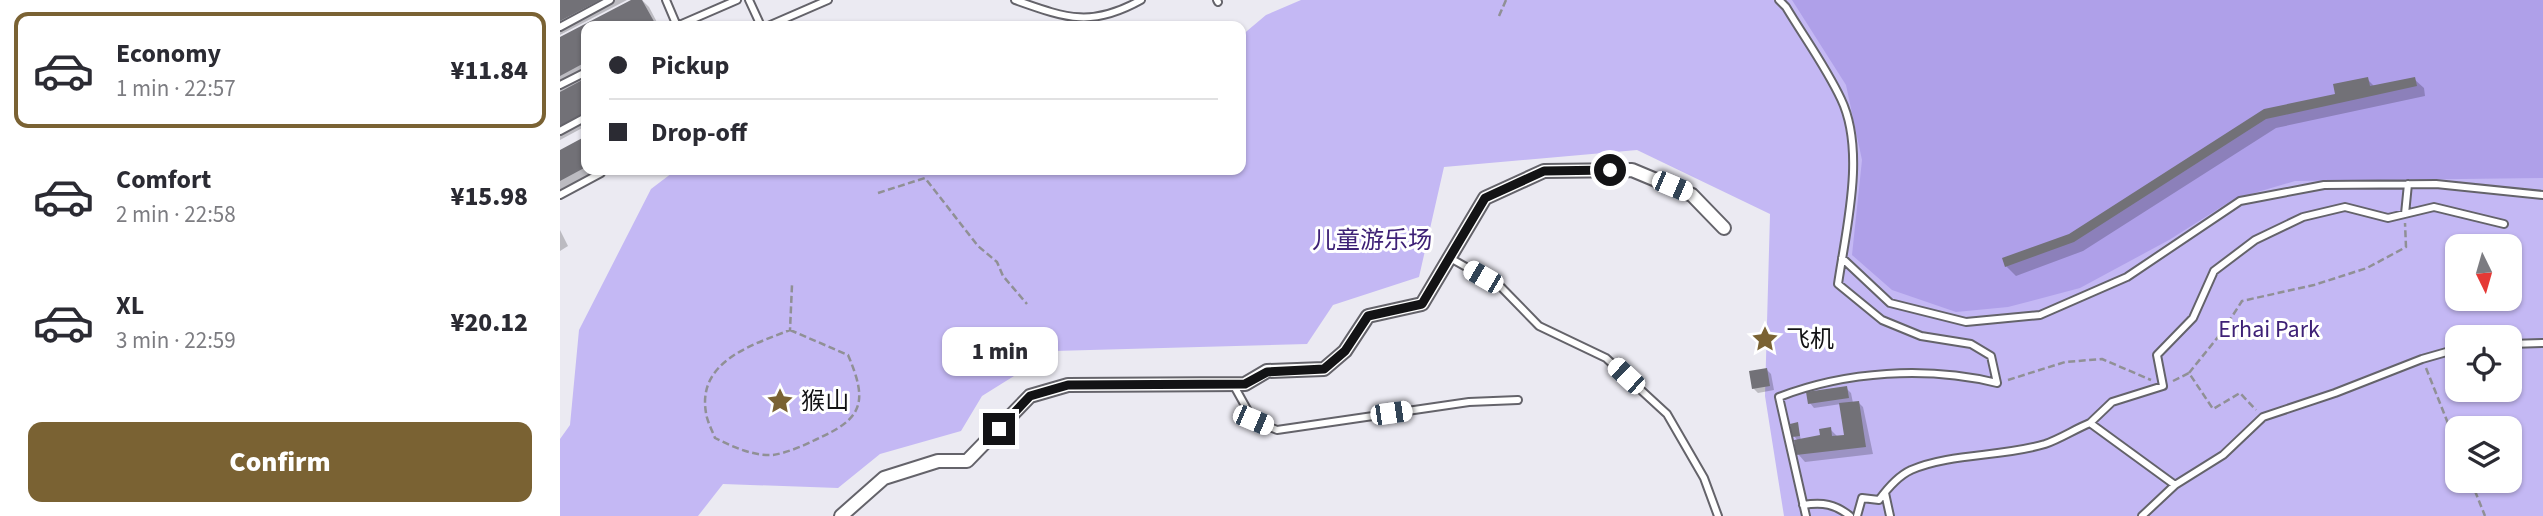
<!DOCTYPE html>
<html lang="en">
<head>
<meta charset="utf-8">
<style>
  body { margin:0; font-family:"Source Sans 3","Noto Sans SC",sans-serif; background:#f7f7f7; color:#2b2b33; height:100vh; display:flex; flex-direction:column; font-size:26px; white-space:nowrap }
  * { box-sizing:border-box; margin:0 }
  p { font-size:23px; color:#7c7c81 }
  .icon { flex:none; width:38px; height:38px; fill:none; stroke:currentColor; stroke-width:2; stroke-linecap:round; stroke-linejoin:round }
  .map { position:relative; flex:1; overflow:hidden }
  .drawer { display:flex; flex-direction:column; background:#fff; width:560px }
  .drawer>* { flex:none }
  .banner { position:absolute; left:21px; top:21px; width:665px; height:154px; border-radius:14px; box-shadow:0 2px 5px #0004; display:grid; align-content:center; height:154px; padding:0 28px; background:#fff }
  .needle { width:46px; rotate:175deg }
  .buttons { position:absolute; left:1885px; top:234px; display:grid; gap:14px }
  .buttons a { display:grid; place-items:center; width:77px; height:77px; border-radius:14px; background:#fff; box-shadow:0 2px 5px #0004; font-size:35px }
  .end { position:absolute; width:32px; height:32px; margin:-16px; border:9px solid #131315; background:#fff; box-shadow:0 0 0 4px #fff }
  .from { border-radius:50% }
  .bubble { position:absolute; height:49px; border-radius:14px; background:#fff; box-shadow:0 2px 5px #0004; font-size:23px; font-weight:800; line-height:49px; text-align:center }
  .car { position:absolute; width:21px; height:42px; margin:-21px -10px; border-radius:9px; box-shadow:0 0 5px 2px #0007; background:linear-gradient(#fff 24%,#345 0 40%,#fff 0 76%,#345 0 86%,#fff 0) }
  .banner b { display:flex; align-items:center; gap:24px; height:66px; font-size:26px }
  .banner b+b { border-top:2px solid #e1e1e2 }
  .banner i { width:18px; height:18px; background:#2b2b33 }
  ul { padding:12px 0 0; list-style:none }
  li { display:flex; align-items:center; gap:21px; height:116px; margin:0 14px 10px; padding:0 14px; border:4px solid transparent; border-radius:14px }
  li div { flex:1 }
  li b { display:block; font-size:26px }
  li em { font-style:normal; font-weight:800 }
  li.selected { border-color:#7a6233 }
  li>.icon { width:63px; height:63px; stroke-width:1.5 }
  .cta { display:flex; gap:14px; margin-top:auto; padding:14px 28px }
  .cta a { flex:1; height:80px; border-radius:14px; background:#7a6233; color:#fff; font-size:28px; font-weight:800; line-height:80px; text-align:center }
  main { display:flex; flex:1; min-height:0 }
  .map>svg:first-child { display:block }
  .green { fill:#c4b8f4; fill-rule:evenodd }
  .forest { fill:#afa0e9 }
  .shadow { fill:#0003 }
  .building { fill:#727177 }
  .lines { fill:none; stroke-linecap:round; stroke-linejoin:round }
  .lane-casing { stroke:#64636a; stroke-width:10 }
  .street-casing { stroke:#64636a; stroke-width:16 }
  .path { stroke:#909095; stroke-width:2.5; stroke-dasharray:7 3.5; stroke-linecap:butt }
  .lane { stroke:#fff; stroke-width:6 }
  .street { stroke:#fff; stroke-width:12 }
  .route { stroke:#131315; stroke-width:9 }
  .labels { text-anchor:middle; stroke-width:6; stroke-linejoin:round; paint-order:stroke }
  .park-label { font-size:24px; fill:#3e2176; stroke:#fff }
  .poi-label { font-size:24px; fill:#131315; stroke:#fff; text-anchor:start }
</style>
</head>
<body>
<main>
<section class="drawer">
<ul>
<li class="selected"><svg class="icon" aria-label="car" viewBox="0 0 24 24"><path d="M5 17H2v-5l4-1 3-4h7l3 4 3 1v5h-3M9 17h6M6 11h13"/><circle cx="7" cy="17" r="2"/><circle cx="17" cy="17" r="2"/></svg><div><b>Economy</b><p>1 min · 22:57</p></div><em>¥11.84</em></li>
<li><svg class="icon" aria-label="car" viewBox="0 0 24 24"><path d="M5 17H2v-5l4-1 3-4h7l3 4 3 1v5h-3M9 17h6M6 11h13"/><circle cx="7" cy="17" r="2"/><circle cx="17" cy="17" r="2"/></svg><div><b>Comfort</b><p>2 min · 22:58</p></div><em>¥15.98</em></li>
<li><svg class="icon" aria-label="car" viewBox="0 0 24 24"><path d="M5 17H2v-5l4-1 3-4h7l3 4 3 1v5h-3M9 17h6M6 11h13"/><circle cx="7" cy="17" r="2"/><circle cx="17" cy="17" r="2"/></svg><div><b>XL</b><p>3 min · 22:59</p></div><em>¥20.12</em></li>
</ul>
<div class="cta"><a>Confirm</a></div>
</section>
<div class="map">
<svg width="1983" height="516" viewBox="0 0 1983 516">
  <rect width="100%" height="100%" fill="#ebeaf2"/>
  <path class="green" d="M741,0h556l686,79v437h-759l-19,-120 5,-182 -133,-64 -193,17 -25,110 -86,28 -26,39 -253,7 -72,45 -21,35 -81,23 -42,34 -115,-4 -25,32h-138v-77l10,-14 9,-95 72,-141 25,-19h565v-134l25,-21zM1897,247h53v52h-53zM1897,338h53v52h-53zM1897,429h53v52h-53z"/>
  <path class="forest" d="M1232,0h751v178l-248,3 -61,18 -65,41 -89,48 -72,19 -52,5 -64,-22 -40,-35 10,-95 -16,-75z"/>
  <path class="shadow" d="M0,0h67l-67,35z
    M75,0h7l7,7 10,19h-73v100l-26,14v-101z
    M1807,79l8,8 39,-8 10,9 1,8 -149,32 -193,123 -67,25 -10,-10 64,-31 195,-125 73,-15z
    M26,138v32h23l-49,25v-43z
    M0,230l8,16 -8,5z
    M1207,370l4,4 3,16 -16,3 -5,-5z
    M1286,388l5,5 2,10 5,-1 5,5 10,47 -68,8 -7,-8v-13l-4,-5 3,-12 4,16 21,-3 8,-8 7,7h9l-5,-32 -27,4 -4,-5z"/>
  <path class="building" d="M0,0h40l-40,21z
    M71,0h11l14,25 -70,1v36l-26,14v-39z
    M1808,77l2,9 45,-9 2,9 -151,33 -192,123 -69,25 -3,-9 67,-24 195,-125 71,-15 -2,-10z
    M26,78v34l-26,14v-34z
    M26,136v31l-26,14v-31z
    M1207,368l3,18 -18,3 -3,-18z
    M1287,386l2,12 -41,6 -2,-12z
    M1299,401l7,46 -70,8 -2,-15 26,-5 -1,-6 12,-2 1,9 12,-1 -5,-32z
    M1238,422l2,14 -8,1 -2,-13z"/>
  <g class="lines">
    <defs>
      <path id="lane" d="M106,0l11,26
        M189,0l12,26
        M455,0c51,18 76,28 126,0
        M657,0l1,2
        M1219,0l7,7c18,30 40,60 55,92 25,52 5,130 -3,185l44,36 39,16 50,8 20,12 6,27c-70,-17 -151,-12 -218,14l27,119
        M117,26l60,-26
        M208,26l60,-26
        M0,27l50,-27
        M0,85l26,-13
        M0,131l26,-14
        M0,195l41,-22
        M1845,214l3,-30
        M890,258l50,28 39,40 67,32 61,56 37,64 14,38
        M1282,258l48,45 76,19 74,-7 87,-38 113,-76 84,-16 112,-1 107,11
        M1950,344l33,-1
        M673,384l20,36 24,10 192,-28 49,-2
        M1530,423l22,-21 51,-16 -6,-31 36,-37 21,-47 41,-31 48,-23 42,-10 43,11 46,-11 70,17
        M1325,493l5,23
        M1243,505c20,-3 32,-1 47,11
        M1297,516l5,-18 17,2c8,-11 19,-24 32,-30 40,-17 91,-13 134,-26 15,-5 30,-15 45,-21l85,62 48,-30 40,-38 72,-24 87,-34 35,-10
        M1582,516l33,-31"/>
      <path id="street" d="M281,516l43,-38 54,-17h29l63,-65 38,-11 177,-1 22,-13 57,-2 21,-18 23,-35 54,-12 63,-106 59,-27 88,-1 60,25 32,33"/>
    </defs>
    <use href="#lane" class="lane-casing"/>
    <use href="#street" class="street-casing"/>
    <path class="path" d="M939,16l7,-16
      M318,193l47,-15 53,68 19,16 6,14 24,28
      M230,330l58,25c21,49 14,64 -33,85 -12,6 -29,13 -42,15 -20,1 -40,-8 -58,-17 -3,-8 -8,-17 -9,-25 -9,-52 46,-68 84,-83l2,-45
      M1866,368l31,78
      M1629,373l33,-41 20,-31 72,-16 53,-17 39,-21 -1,-24
      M1448,380l57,-18 37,-3 49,21
      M1613,381l16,-8 24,36 27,-16 16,17
      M1911,481l14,35"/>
    <use href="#lane" class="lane"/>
    <use href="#street" class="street"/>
  </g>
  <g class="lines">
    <path class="route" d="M439,429l31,-33 38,-11 177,-1 22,-12 57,-3 21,-18 23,-35 54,-12 63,-106 59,-27 66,-1"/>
  </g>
  <defs>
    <symbol id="sight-bare" viewBox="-9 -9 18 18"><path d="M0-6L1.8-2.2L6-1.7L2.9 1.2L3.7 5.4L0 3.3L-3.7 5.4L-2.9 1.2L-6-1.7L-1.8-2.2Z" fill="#7a6233" stroke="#fff" stroke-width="2.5" paint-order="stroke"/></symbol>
  </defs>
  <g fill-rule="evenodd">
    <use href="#sight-bare" x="1186" y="320" width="38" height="38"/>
    <use href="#sight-bare" x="201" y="382" width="38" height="38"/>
  </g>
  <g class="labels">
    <g class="park-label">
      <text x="812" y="248">儿童游乐场</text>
      <text x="1709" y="337">Erhai Park</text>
    </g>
    <g class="poi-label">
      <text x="1226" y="347">飞机</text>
      <text x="241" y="409">猴山</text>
    </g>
  </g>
</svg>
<div class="buttons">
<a><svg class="needle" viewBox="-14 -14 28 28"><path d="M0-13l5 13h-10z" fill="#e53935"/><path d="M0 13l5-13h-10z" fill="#7c7c81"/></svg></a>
<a><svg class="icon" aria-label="locate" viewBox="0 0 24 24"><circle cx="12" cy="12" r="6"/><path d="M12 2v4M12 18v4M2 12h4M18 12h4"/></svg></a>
<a><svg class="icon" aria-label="layers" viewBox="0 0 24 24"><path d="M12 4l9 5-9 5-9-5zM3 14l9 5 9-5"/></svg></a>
</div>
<i class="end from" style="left:1050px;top:170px"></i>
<i class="end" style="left:439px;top:429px"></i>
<div class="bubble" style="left:382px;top:327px;width:116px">1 min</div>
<i class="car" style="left:1112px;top:186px;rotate:113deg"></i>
<i class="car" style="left:923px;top:277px;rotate:300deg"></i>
<i class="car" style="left:1066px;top:376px;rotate:313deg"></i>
<i class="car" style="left:831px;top:413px;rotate:82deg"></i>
<i class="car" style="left:693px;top:420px;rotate:113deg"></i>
<div class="banner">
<b><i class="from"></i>Pickup</b>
<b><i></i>Drop-off</b>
</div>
</div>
</main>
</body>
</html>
